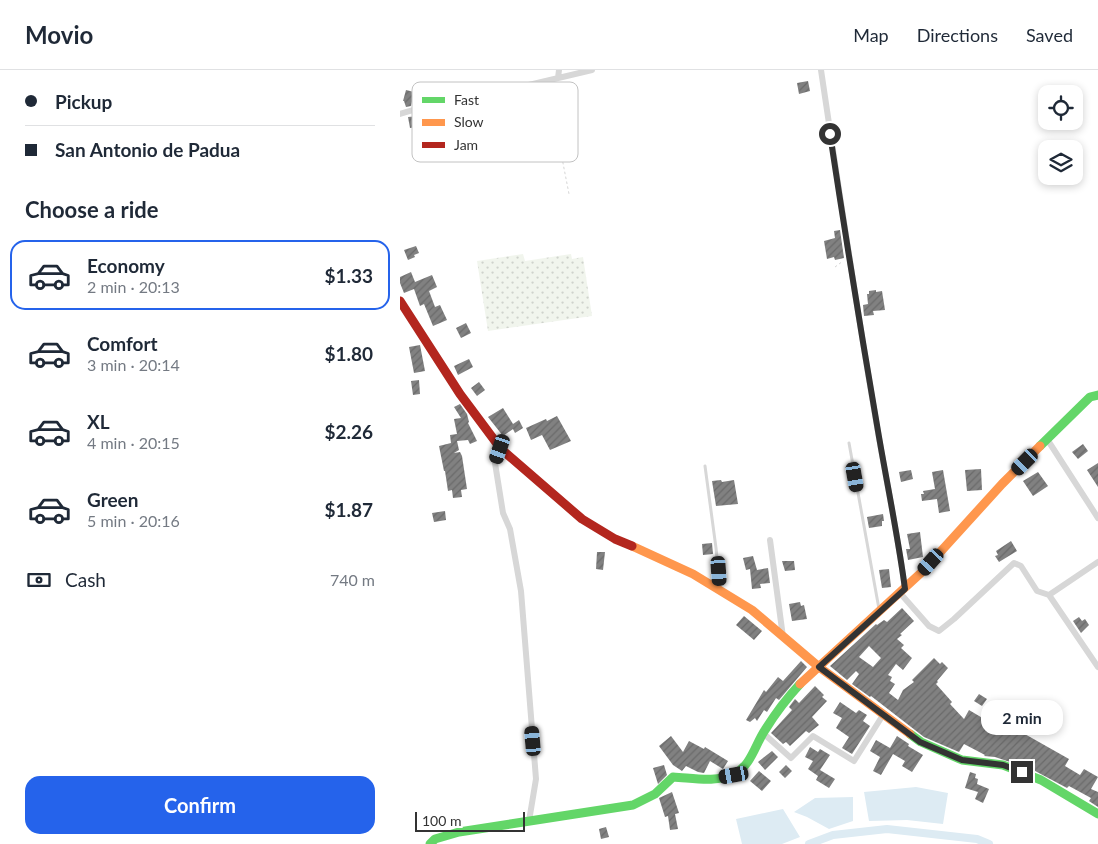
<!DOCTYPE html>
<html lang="en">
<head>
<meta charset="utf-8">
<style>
  body { margin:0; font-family:Lato,sans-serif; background:#f6f6f7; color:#1f2937; height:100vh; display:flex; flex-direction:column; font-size:19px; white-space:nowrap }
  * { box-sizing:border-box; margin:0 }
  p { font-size:16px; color:#747a83 }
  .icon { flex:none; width:28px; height:28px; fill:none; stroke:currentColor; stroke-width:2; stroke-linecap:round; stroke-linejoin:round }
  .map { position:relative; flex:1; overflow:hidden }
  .details { display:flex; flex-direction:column; background:#fff; width:400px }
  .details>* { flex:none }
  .top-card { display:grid; align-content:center; height:110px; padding:0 25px; background:#fff }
  .controls { position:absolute; left:638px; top:15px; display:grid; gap:10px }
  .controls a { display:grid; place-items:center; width:45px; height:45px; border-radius:10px; background:#fff; box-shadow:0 2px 8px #0003; font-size:25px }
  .scale { position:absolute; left:15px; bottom:12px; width:110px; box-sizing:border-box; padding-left:5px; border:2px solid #333; border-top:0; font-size:14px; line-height:18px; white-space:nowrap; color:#333; -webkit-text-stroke:4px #fff; paint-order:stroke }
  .end { position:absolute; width:22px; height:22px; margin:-11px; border:6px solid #333; background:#fff; box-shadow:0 0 0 2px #fff }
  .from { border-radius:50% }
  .bubble { position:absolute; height:35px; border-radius:15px; background:#fff; box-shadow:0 2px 8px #0003; font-size:16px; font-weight:700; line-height:35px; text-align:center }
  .car { position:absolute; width:15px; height:30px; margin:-15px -8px; border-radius:6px; box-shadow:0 0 4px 1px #0007; background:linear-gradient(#222 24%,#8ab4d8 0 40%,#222 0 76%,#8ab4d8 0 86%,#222 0) }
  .top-card b { display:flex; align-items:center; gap:18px; height:48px; font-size:19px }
  .top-card b+b { border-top:1px solid #e0e1e3 }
  .top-card i { width:12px; height:12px; background:#1f2937 }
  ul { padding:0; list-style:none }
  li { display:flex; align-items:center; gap:15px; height:70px; margin:0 10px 8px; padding:0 15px; border:2px solid transparent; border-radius:15px }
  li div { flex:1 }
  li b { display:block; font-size:19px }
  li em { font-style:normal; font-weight:700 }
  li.on { border-color:#2563eb }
  li>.icon { width:45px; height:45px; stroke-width:1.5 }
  h2 { padding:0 25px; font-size:22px; line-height:60px }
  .pay { display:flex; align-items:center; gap:12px; height:55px; padding:0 25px; font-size:19px }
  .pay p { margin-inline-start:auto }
  .cta { display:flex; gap:10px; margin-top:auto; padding:10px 25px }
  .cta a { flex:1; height:58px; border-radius:15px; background:#2563eb; color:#fff; font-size:20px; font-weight:700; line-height:58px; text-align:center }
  header { display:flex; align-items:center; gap:30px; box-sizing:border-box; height:70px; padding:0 25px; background:#fff; border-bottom:1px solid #e0e1e3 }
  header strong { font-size:24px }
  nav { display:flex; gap:28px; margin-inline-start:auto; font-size:18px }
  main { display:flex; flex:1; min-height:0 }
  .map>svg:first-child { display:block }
  .grass { fill:url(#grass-dots) }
  .water { fill:#ddebf3 }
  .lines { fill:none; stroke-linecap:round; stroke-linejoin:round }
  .canal { stroke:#ddebf3; stroke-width:8 }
  .building { fill:url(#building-hatch); fill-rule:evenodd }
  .path { stroke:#d6d6d6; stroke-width:1; stroke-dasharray:2.5 2.5; stroke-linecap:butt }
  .lane { stroke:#d7d7d7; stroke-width:3 }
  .street { stroke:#d7d7d7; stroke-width:6 }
  .fast { stroke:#63d668; stroke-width:9 }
  .slow { stroke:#ff974d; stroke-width:9 }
  .jam { stroke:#b3261e; stroke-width:9 }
  .route { stroke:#333; stroke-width:6 }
  .key { fill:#fff; stroke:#c2c2c2; stroke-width:1 }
  .key-label { font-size:14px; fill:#333 }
</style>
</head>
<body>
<header>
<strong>Movio</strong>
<nav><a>Map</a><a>Directions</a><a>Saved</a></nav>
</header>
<main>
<section class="details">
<div class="top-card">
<b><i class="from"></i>Pickup</b>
<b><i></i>San Antonio de Padua</b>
</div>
<h2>Choose a ride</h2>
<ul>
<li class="on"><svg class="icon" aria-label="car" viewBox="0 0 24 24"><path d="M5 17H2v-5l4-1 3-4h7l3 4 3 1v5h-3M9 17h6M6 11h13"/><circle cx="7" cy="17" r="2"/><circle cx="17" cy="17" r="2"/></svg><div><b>Economy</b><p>2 min · 20:13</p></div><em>$1.33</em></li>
<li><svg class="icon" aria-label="car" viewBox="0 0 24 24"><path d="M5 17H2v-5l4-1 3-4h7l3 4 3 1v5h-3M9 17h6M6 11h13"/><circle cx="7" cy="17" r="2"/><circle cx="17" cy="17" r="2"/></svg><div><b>Comfort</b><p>3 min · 20:14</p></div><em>$1.80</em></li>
<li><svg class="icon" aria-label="car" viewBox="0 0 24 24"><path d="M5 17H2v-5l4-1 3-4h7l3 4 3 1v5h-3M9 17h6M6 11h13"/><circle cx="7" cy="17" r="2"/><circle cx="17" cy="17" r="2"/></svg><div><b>XL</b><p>4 min · 20:15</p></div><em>$2.26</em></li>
<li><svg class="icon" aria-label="car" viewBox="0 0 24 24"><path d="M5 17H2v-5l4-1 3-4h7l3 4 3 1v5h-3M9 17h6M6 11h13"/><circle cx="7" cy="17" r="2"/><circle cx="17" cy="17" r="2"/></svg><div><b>Green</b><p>5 min · 20:16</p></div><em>$1.87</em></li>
</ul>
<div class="pay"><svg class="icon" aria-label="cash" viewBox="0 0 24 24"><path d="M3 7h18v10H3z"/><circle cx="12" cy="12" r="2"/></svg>Cash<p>740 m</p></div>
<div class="cta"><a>Confirm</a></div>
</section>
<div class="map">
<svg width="698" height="774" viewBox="0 0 698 774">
  <defs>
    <pattern id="grass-dots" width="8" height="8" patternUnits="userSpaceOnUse" patternTransform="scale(1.25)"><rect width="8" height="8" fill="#f1f5ed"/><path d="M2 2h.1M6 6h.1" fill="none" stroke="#cfd2cc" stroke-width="1.8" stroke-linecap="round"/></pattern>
    <pattern id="building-hatch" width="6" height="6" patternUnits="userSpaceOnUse" patternTransform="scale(1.25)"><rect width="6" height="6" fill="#818181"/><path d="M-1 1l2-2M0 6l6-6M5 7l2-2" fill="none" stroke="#6a6a6a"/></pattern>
  </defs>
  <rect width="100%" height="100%" fill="#fff"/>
  <path class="grass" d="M123,184l2,7 46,-7 1,5 11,-2 9,59 -104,15 -11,-70z"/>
  <path class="water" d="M516,717l32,6 -5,31 -36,-4 -38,1 -5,-29z
    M453,727v24l-24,8 -22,-12 -13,-5 21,-14z
    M383,739l17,28 -18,7h-40l-6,-25z"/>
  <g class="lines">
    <path class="canal" d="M409,774l24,-9 54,-6 90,10 12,5"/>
  </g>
  <path class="building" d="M408,11l2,10 -11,3 -2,-11z
    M6,20l8,2 -3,14 -5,1 -2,-6h-1z
    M30,45l1,14 -12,1v-3l-9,1 -2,-11z
    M440,160l4,28 -9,2 -1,-3 -7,2 -3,-18 11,-3 -1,-7z
    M16,176l3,7 -5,2 1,2 -7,3 -4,-10z
    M11,202l4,10 17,-7 5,12 -8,4 6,16 5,-2 7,15 -14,6 -9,-22 -4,2 -6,-17 -10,4 -4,-10v-6z
    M476,220v2l6,-1 3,19 -12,1 1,4 -10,1 -1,-11 5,-1 -1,-10h2v-3z
    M66,253l5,10 -10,5 -5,-10z
    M20,275l5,26 -11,2 -5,-26z
    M69,289l4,8 -15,8 -4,-9z
    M19,310l1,14 -7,1 -2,-14z
    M79,312l6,8 -8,6 -6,-8z
    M60,334l7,10 2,8 -1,1 9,18 -7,3 -2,-4 -11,1 2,9 -5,3 6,-1 2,4 5,33 -6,1 1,7 -9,1 -1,-8 -4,1 -3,-20h-1l-5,-25 12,-3 -1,-8 7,-1 -3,-15 7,-1 -7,-11z
    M103,338l10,16 6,-4 4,8 -8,5 -2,-4 -10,7 -15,-19z
    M157,346l14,25 -21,9 -8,-15 -11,5 -5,-12 20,-9 1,2z
    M683,374l5,7 -10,8 -6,-7z
    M698,393v24l-11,-17z
    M581,399l1,21 -15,1 -2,-21z
    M511,400l2,9 -12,3 -2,-10z
    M543,400l7,41 -11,2 -2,-14 -15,2 -1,-7h3l-1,-3 12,-2 -3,-17z
    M638,402l10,14 -15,10 -10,-15z
    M321,410l1,2 12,-2 4,24 -22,2 -4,-25z
    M45,441l1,9 -12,2 -2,-9z
    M483,444l1,7h-2v5l-13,2 -2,-11z
    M520,462l3,25 -15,3 -2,-11h4l-3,-15z
    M611,471l6,10 -18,11 -4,-6 3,-1 -2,-4z
    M312,473l1,11 -10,1 -1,-11z
    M197,482h8l-2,18 -7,-1z
    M353,486l4,14 11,-2 2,15 -10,1 1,4 -9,1 -2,-20 -4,1 -3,-12z
    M382,491h12l1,9 -10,1z
    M489,499l2,18 -9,1 -3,-18z
    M400,532l1,4 3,-1 3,14 -15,2 -3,-17z
    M502,538l12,13 -14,13 2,1 -5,4 7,6 -3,3 11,10 -9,12 -7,-6 -8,11 4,2 -2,4 5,3 -6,9 9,7 5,-10 11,-8 -2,-2 22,-22 6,6 2,-2 6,6 -11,13 1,1 -2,2 16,18 -2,2 14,15 5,-9 32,19 3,-5 8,4 2,-3 10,6 -1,2 46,26 -4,7 15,9 4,-6 14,8 -7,12 7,3v15l-9,-6 2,-3 -22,-12 -2,2 -45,-24v2l-27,-9 -11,-1 1,-1 -21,-11 -5,8 -35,-15 -53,-41 -1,1 -18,-13 7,-10 -3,-3 -9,9 -17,-14 46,-42 1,1 7,-5 3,2zM469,576l12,12 -8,9 -14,-10z
    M344,546l18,15 -8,9 -18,-15z
    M679,547l3,4 3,-2 4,6 -8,8 -8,-12z
    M401,591l6,6 -28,33 -3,-2 -9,14 -3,-2 -7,11 -2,-3 -5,4 -4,-2 18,-30 2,2 12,-15 5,4z
    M415,616l9,9 -2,2 5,4 -15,16 7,8 -10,8 -3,-2 -16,15 -4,-4 -3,2 -12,-11 21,-23 -3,-3 6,-8 4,4z
    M579,624l8,5 -5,7 -8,-5z
    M440,632l16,11 3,-3 8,5 -4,6 7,5 -18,28 -10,-6 7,-11 -13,-9 6,-10 -9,-5z
    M271,666l12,16 6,-11 15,8 1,-2 23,14 -5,8 -13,-8 -6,12 -6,-1 -12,-6 -4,5 -9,-6 -14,-19z
    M497,666l12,8 -1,2 15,9 -11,17 -10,-6 3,-5 -12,-7 -12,21 -8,-4 7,-14 -10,-6 6,-11 14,8z
    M410,677l8,5 2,-3 10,6 -10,15 15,9 -6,9 -13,-8 2,-4 -10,-7 5,-8 -8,-4z
    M372,681l6,6 -13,13 -7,-8z
    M264,695l3,10 -9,9 -5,-16z
    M386,695l6,6 -7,7 -6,-6z
    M359,701l12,10 -9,10 -12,-10z
    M570,702l6,2 -1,4 3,1 -1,5 12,5 -6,14 -8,-4 3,-7 -13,-4z
    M272,722l7,21 -4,1 3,15 -8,1 -2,-14 -3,1 -6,-19z
    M206,757l3,10 -8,2 -2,-10z"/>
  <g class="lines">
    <path class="path" d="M150,18l5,34 14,72
      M435,197l8,-6"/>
    <path class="lane" d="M449,373l30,166
      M305,396l11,82 4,40"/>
    <path class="street" d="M421,0c18,121 36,242 57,362 9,53 20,104 27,157
      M158,8l1,-8
      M0,44l30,-9 69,-13 93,-22
      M647,369l51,79
      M101,379l-6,14 8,50 7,16 11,62 15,188 -7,42
      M370,470l13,97
      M698,492l-49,33 49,72
      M500,523l29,33 10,5 15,-12 60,-56 7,3 16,25 12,4
      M363,663l28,25 22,-22 41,25 29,-46"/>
    <path class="fast" d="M640,376l50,-49 8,-2
      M510,664l11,8 41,18 41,5 38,15 57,34
      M30,774l5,-5 24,-7 174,-27 22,-11 18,-17c20,1 43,6 61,-3 17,-8 21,-29 31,-44 10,-16 22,-32 35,-46"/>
    <path class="slow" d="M232,476l61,28 59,36 67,57 91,67
      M400,614l123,-113 79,-87 38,-38"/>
    <path class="jam" d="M0,231l60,93 41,55 81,70 33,20 17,7"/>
  </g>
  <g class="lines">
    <path class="route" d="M430,64c15,99 31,198 48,297 9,53 20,105 27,158l-86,78 101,75 42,18 41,5 19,7"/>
  </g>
  <rect x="12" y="12" width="166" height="80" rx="8" class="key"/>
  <rect x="22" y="27" width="23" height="6" fill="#63d668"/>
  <rect x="22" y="49" width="23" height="7" fill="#ff974d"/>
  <rect x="22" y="72" width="23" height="6" fill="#b3261e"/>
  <g class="key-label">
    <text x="54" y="35">Fast</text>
    <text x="54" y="57">Slow</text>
    <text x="54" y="80">Jam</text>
  </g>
</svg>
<div class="controls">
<a><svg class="icon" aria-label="locate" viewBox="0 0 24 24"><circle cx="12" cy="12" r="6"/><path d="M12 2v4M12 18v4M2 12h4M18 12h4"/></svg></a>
<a><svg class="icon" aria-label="layers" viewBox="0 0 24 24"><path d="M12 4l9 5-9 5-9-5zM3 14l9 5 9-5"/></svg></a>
</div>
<div class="scale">100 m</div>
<i class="end from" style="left:430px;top:64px"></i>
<i class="end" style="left:622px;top:702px"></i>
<div class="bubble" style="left:581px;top:630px;width:82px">2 min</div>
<i class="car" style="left:100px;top:379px;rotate:199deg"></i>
<i class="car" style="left:625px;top:392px;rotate:225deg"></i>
<i class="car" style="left:455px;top:407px;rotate:170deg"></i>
<i class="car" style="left:531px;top:492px;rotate:222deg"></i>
<i class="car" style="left:319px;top:501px;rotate:176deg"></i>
<i class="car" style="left:133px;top:671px;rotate:355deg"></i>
<i class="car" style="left:334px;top:705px;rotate:260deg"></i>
</div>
</main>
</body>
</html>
